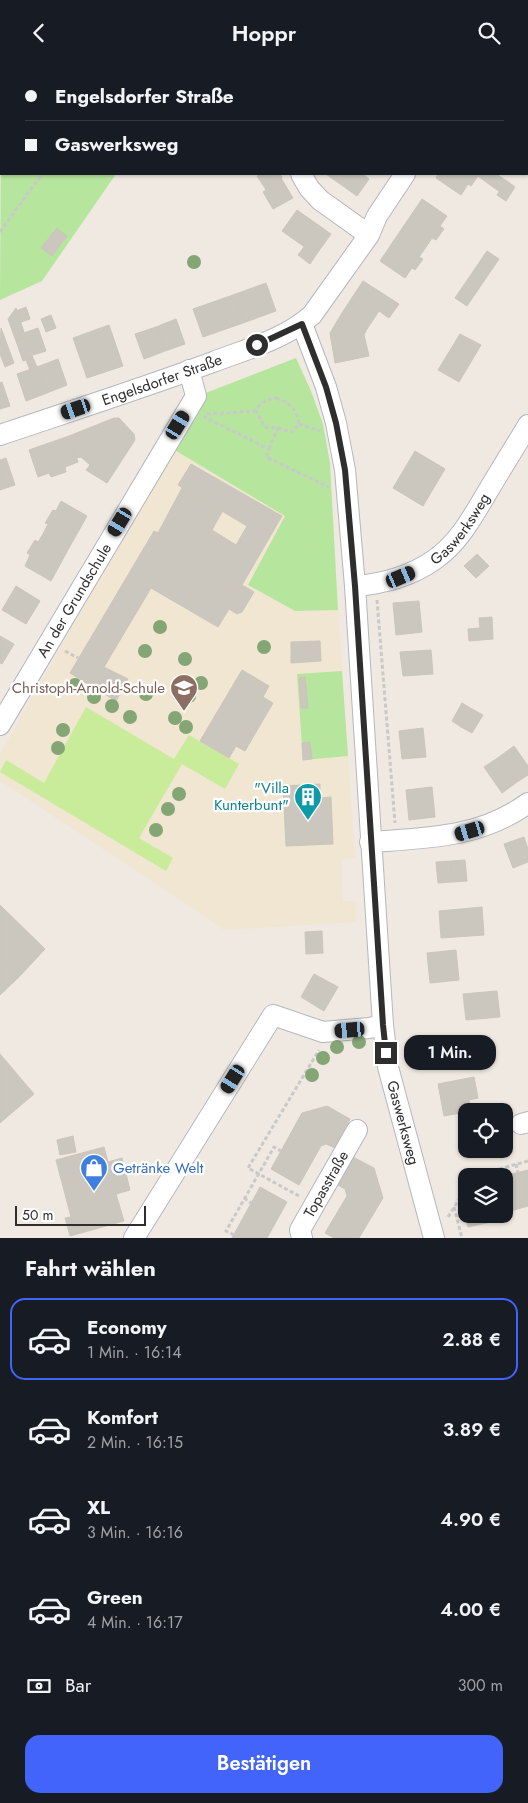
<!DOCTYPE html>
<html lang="de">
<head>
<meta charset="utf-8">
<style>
  body { margin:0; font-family:Jost,sans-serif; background:#20242c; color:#f1f3f6; height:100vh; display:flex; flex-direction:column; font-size:19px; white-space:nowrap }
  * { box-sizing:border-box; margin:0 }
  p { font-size:16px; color:#9ea1a6 }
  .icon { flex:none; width:28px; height:28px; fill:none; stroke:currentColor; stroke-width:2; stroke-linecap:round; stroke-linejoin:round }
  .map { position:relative; height:1173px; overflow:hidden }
  .sheet { display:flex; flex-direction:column; background:#171b24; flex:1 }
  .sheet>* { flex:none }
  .banner { position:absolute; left:0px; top:0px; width:529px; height:110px; box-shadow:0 1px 4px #0004; display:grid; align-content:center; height:110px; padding:0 25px; background:#171b24 }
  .tools { position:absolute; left:458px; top:1038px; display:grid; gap:10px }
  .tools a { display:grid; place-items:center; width:55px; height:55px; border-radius:10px; background:#171b24; box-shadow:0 1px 4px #0004; font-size:25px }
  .scale { position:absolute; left:15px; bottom:12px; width:131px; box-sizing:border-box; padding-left:5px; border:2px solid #2e2e2e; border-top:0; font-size:14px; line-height:18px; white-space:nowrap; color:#2e2e2e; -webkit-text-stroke:4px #fff; paint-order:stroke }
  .end { position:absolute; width:22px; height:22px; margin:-11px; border:6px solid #2e2e2e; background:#fff; box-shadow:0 0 0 2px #fff }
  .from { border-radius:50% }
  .bubble { position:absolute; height:35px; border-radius:15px; background:#171b24; box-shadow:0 1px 4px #0004; font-size:16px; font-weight:600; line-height:35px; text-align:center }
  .car { position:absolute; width:15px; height:30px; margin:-15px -8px; border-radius:6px; box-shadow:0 0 4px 1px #0007; background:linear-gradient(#222 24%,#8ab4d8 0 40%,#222 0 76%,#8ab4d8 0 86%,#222 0) }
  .banner b { display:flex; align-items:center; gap:18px; height:48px; font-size:19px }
  .banner b+b { border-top:1px solid #363941 }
  .banner i { width:12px; height:12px; background:#f1f3f6 }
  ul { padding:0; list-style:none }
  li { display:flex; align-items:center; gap:15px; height:82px; margin:0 10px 8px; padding:0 15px; border:2px solid transparent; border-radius:15px }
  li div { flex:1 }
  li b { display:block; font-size:19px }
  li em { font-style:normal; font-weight:600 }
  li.selected { border-color:#4264fb }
  li>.icon { width:45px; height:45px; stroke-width:1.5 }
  h2 { padding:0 25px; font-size:22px; line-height:60px }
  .pay { display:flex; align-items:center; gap:12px; height:55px; padding:0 25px; font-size:19px }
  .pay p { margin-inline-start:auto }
  .cta { display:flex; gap:10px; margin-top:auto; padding:10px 25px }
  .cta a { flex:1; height:58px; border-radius:15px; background:#4264fb; color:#fff; font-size:20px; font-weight:600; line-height:58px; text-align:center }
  header { display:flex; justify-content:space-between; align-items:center; height:65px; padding:0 25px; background:#171b24; font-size:22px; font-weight:600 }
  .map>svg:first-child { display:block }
  .education { fill:#f0e6d1 }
  .green { fill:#b6e59e }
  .pitch { fill:#c9ec9a }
  .building { fill:#cbc7bf; stroke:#cbc5ba }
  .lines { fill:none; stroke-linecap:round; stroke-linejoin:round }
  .minor-casing { stroke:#b4b7c1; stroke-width:22 }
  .path { stroke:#c9c9c9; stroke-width:3; stroke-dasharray:4 2.5; stroke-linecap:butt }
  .minor { stroke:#fff; stroke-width:20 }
  .tree { fill:#84a574 }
  .route { stroke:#2e2e2e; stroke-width:6 }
  .labels { text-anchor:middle; stroke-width:4.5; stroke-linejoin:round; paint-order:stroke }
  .street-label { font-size:15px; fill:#2e2e2e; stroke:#fff }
  .education-label { font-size:15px; fill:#785e54; stroke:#fff; text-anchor:end }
  .culture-label { font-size:15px; fill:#0d838f; stroke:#fff; text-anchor:end }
  .shop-label { font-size:15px; fill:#366cbe; stroke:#fff; text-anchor:start }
</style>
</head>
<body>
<header><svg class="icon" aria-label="back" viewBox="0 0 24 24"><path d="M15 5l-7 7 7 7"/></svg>Hoppr<svg class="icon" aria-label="search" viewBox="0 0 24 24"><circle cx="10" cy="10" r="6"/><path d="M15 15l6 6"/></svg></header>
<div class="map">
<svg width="528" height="1173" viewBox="0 0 528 1173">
  <rect width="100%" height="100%" fill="#efe9e1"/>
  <path class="education" d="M173,384l113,67 -38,69 47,26 43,-1 17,248 -13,1 1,42h13v21l-132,8 -48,-33 -176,-116v-27z"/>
  <path class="green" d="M1,58v51h115l-74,107 -42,19z
    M296,293l15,33 12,33 7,39 8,147 -43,1 -47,-26 37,-69 -112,-67 30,-55z
    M342,606l6,85 -45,4 -6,-86z"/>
  <path class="pitch" d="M86,642l88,52 15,-24 50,29 -14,25 -43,-25 -43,74 34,20 -7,13 -166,-99 6,-12 38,23z"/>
  <path class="building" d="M261,109h19l2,4 -17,10 -8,-12z
    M326,109h37l6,5 -12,17z
    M438,109h37l3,2 -7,10 -3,-2 -7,11 -25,-17z
    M475,109h21l11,7 -7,11z
    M281,113l12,20 -20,11 -10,-17 3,-2 -1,-2z
    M507,116l8,6 -9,14 -9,-6z
    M422,134l25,17 -7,10 4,3 -8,11 -4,-2 -6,9 -25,-17z
    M297,145l17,12 -15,21 -17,-12z
    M314,157l17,12 -15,21 -17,-12z
    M57,163l10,8 -15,20 -11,-8z
    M401,165l25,17 -7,10 4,2 -8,11 -3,-2 -7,10 -25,-17z
    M304,182l12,8 -6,9 -12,-9z
    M487,186l12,8 -32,47 -12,-8z
    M363,216l36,23 -10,14 -10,-7 -12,18 -25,-16z
    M266,218l10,28 -33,12 -10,-28z
    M233,230l10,28 -40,14 -10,-28z
    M26,242l4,12 -9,3 -5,-11z
    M16,243l10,30 -10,3 -8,-22z
    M342,248l25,16 -3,6 5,21 -34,7 -5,-30z
    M51,250l5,13 -10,4 -5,-13z
    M176,254l9,25 -20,7 -9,-24z
    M109,260l14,41 -36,12 -14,-40z
    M156,262l9,24 -21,8 -9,-25z
    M1,263l13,35 -9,4 -5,-13z
    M38,263l8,23 -13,4 -9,-22z
    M460,269l21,11 -22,37 -21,-12z
    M26,273l7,20 -10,3 -7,-20z
    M33,293l4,9 -7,3 -4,-10z
    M58,294l9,26 -20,8 -10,-26z
    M37,302l10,26 -21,8 -9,-27z
    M2,317l8,24 -10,3v-26z
    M114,353h5l15,16 1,6 -28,43 -21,-13 4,-5 -9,-8 -5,1 -7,-22z
    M69,371l9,26 -13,5 1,5 -15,5 -2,-4 -11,4 -9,-27z
    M415,386l30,18 -22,37 -30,-18z
    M6,393l9,27 -15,5v-30z
    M191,399l91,52 -40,69 12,7 -12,20 -5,2 -8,-5 -11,18 -67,-39 -47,79 24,12 -12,22 -46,-28 84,-142 4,2 24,-45 40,24 -10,18 24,15 11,-19 -69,-41z
    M61,436l26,15 -18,32 -26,-14 5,-10 -3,-1 8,-13 3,1z
    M43,469l26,14 -18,33 -26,-15 5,-11 -3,-2 8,-13 3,2z
    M477,489l12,12 -13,12 -12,-12z
    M16,521l24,15 -14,23 -24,-14z
    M419,536l3,31 -26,3 -3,-32z
    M492,552l1,22 -24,2 -1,-12 12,-1 -1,-10z
    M0,571l14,8 -12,20 -2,-1z
    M320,576l1,20 -30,2v-21z
    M431,585l2,24 -30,2 -3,-24z
    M242,605l27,16 -6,11 10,6 -28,48 -9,-5 -7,12 -29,-17z
    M305,612l3,31h-7l-2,-30z
    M462,638l10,6 -11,18 -9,-6z
    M472,644l11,6 -11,18 -11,-6z
    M423,663l3,29 -24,2 -3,-28z
    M310,677l2,17 -9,1 -1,-17z
    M514,681l14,20v9l-11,7 -18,-25z
    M499,692l18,25 -15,11 -18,-26z
    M320,719v14l11,-1 2,47 -47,2 -3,-60z
    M432,722l3,30 -26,3 -3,-30z
    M524,772l4,12v13l-15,6 -9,-24z
    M465,795l2,21 -15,1 -1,-21z
    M451,796l1,21 -14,1 -2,-21z
    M0,840l45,44 -26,28 -19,-19z
    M482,842l2,28 -43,3 -2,-27z
    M322,866l1,22 -17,1 -1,-22z
    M456,885l3,30 -29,3 -3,-30z
    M0,893l19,19 -19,18z
    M314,909l24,13 -14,24 -23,-14z
    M497,926l3,26 -34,3 -3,-26z
    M445,975l2,12 -26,4 -2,-13z
    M447,987l2,12 -26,4 -2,-12z
    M0,989l34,40 -34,29z
    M474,1012l4,21 -9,2 2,11 -27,5 -6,-32z
    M327,1041l23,13 -15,29 -9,-4 -5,2 -22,39 -28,-16 31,-56z
    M73,1071l3,16 -16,3 -3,-15z
    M104,1082l4,15 14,-4 8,32 -14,4 8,27 -54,15 -5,-18 6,-1 -15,-57z
    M353,1092l21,11 9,30 -24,40h-25l-9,-5 22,-37 -2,-7 -7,-4z
    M528,1105v36l-21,6 -7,8 -32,7 -4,-15 2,-1v3h38l-1,-38z
    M260,1122l27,15 -20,36h-35z"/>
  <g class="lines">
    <defs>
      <g id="minor">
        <path d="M237,0v1"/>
        <path d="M299,1l1,-1"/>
        <path d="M484,1l1,-1"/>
        <path d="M301,109l8,14 11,12 49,35"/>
        <path id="s1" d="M302,259l24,63 10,36 9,47 10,116 28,439 5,42 46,171"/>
        <path id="s2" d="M0,370c71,-24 143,-47 213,-73 34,-13 72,-23 99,-47l57,-80 8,-19 28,-42"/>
        <path id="s3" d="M355,521c27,-2 56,-10 79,-26 25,-17 39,-44 54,-69 13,-22 27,-44 40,-66"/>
        <path id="s4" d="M0,660l196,-329 -7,-26"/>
        <path d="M370,777c57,-4 110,-4 158,-39"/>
        <path d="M521,1059l7,-2"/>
        <path d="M134,1173l139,-223 50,17 46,-4 14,-3"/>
        <path id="s5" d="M302,1173l-2,-8 57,-100"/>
      </g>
    </defs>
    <use href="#minor" class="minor-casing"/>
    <path class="path" d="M33,1l1,-1
      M0,44l1,-2
      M0,167l42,-58
      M276,333c14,5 21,11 23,26l-7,8 -14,-4 -13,-1 -9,-16c5,-10 10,-11 20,-13z
      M207,349l49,-3
      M203,351l66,33 -3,8 63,30
      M299,359l21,7
      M269,384l9,-21
      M377,535l18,223
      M65,586l13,7
      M516,1099l2,9
      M474,1111l54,-15
      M299,1131l-51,-28 71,-118
      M244,1133l7,5
      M454,1142l8,31
      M448,1152l18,-29
      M234,1170l-8,-4 48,-84 7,4"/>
    <use href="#minor" class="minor"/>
  </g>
  <g class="tree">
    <circle cx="194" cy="197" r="7"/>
    <circle cx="160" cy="562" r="7"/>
    <circle cx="264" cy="582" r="7"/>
    <circle cx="145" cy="586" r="7"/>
    <circle cx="185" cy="594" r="7"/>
    <circle cx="201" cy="618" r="7"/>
    <circle cx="75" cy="620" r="7"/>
    <circle cx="146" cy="629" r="7"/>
    <circle cx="189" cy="631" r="7"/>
    <circle cx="94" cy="632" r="7"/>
    <circle cx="112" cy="641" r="7"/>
    <circle cx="130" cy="652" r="7"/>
    <circle cx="175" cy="653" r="7"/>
    <circle cx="186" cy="662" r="7"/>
    <circle cx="63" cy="665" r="7"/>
    <circle cx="58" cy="683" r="7"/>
    <circle cx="179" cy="729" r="7"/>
    <circle cx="168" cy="744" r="7"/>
    <circle cx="156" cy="765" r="7"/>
    <circle cx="359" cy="977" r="7"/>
    <circle cx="337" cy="982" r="7"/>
    <circle cx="323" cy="993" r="7"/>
    <circle cx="312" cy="1010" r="7"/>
  </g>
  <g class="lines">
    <path class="route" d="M257,280l45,-21 24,63 10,36 9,47 10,116 28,439 3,28"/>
  </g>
  <defs>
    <symbol id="school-pin" viewBox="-11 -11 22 30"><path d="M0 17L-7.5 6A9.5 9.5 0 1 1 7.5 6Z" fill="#8d6e63" stroke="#fff"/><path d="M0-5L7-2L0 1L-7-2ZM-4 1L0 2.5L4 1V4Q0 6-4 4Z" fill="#fff"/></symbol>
    <symbol id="building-pin" viewBox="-11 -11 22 30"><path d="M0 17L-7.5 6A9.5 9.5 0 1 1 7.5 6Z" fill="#0f9aa8" stroke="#fff"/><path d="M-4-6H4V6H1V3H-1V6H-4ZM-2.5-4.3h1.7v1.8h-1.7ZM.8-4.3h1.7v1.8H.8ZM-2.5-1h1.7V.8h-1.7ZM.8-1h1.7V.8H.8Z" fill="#fff"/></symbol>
    <symbol id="shop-pin" viewBox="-11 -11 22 30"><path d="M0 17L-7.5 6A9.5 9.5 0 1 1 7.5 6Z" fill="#3f7fe0" stroke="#fff"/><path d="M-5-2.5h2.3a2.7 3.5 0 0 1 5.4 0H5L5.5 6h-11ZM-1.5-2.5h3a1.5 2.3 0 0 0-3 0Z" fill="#fff"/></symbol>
  </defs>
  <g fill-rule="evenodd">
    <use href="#school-pin" x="168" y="607" width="32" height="43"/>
    <use href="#building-pin" x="292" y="716" width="32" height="43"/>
    <use href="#shop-pin" x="78" y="1087" width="32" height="43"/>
  </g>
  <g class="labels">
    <g class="street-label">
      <text dy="5" stroke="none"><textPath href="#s2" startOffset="171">Engelsdorfer Straße</textPath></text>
      <text dy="5" stroke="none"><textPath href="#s3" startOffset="125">Gaswerksweg</textPath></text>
      <text dy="5" stroke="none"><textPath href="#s4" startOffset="145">An der Grundschule</textPath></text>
      <text dy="5" stroke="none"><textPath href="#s1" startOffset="809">Gaswerksweg</textPath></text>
      <text dy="5" stroke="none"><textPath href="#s5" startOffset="61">Topasstraße</textPath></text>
    </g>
    <g class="education-label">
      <text x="165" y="628">Christoph-Arnold-Schule</text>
    </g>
    <g class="culture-label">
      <text x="289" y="728">"Villa<tspan x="289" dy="17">Kunterbunt"</tspan></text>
    </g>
    <g class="shop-label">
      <text x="113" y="1108">Getränke Welt</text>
    </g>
  </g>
</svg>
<div class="tools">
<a><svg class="icon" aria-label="locate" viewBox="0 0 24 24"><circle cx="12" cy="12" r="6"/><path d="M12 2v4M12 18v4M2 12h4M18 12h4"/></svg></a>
<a><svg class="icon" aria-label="layers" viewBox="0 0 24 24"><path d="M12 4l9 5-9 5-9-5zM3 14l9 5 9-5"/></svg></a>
</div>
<div class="scale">50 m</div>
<i class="end from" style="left:257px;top:280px"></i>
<i class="end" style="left:386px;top:988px"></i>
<div class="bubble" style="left:404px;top:970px;width:92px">1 Min.</div>
<i class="car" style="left:76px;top:344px;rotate:251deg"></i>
<i class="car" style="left:178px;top:360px;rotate:31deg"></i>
<i class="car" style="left:120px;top:457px;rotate:211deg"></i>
<i class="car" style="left:401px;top:512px;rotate:67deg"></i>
<i class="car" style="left:470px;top:766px;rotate:253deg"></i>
<i class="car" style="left:350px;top:965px;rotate:265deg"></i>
<i class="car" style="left:233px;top:1014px;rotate:212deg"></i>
<div class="banner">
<b><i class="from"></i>Engelsdorfer Straße</b>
<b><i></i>Gaswerksweg</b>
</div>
</div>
<section class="sheet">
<h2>Fahrt wählen</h2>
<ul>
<li class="selected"><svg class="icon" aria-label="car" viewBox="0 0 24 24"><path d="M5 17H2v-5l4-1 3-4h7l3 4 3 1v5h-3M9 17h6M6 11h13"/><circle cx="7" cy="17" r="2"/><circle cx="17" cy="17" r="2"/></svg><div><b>Economy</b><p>1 Min. · 16:14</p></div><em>2.88 €</em></li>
<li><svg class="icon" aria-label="car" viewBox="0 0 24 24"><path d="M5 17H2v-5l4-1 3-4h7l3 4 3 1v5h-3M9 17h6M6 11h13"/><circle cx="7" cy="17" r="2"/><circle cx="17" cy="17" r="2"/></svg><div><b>Komfort</b><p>2 Min. · 16:15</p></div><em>3.89 €</em></li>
<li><svg class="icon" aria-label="car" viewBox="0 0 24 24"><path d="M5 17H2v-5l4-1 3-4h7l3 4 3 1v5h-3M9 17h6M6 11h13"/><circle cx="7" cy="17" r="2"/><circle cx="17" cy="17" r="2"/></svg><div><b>XL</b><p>3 Min. · 16:16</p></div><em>4.90 €</em></li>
<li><svg class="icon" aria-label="car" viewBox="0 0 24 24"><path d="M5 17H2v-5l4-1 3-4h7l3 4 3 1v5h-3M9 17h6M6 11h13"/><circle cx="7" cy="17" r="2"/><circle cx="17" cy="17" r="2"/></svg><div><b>Green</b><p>4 Min. · 16:17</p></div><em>4.00 €</em></li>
</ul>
<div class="pay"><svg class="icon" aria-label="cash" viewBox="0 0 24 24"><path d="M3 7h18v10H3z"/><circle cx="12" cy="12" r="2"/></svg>Bar<p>300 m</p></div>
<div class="cta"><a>Bestätigen</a></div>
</section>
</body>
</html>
